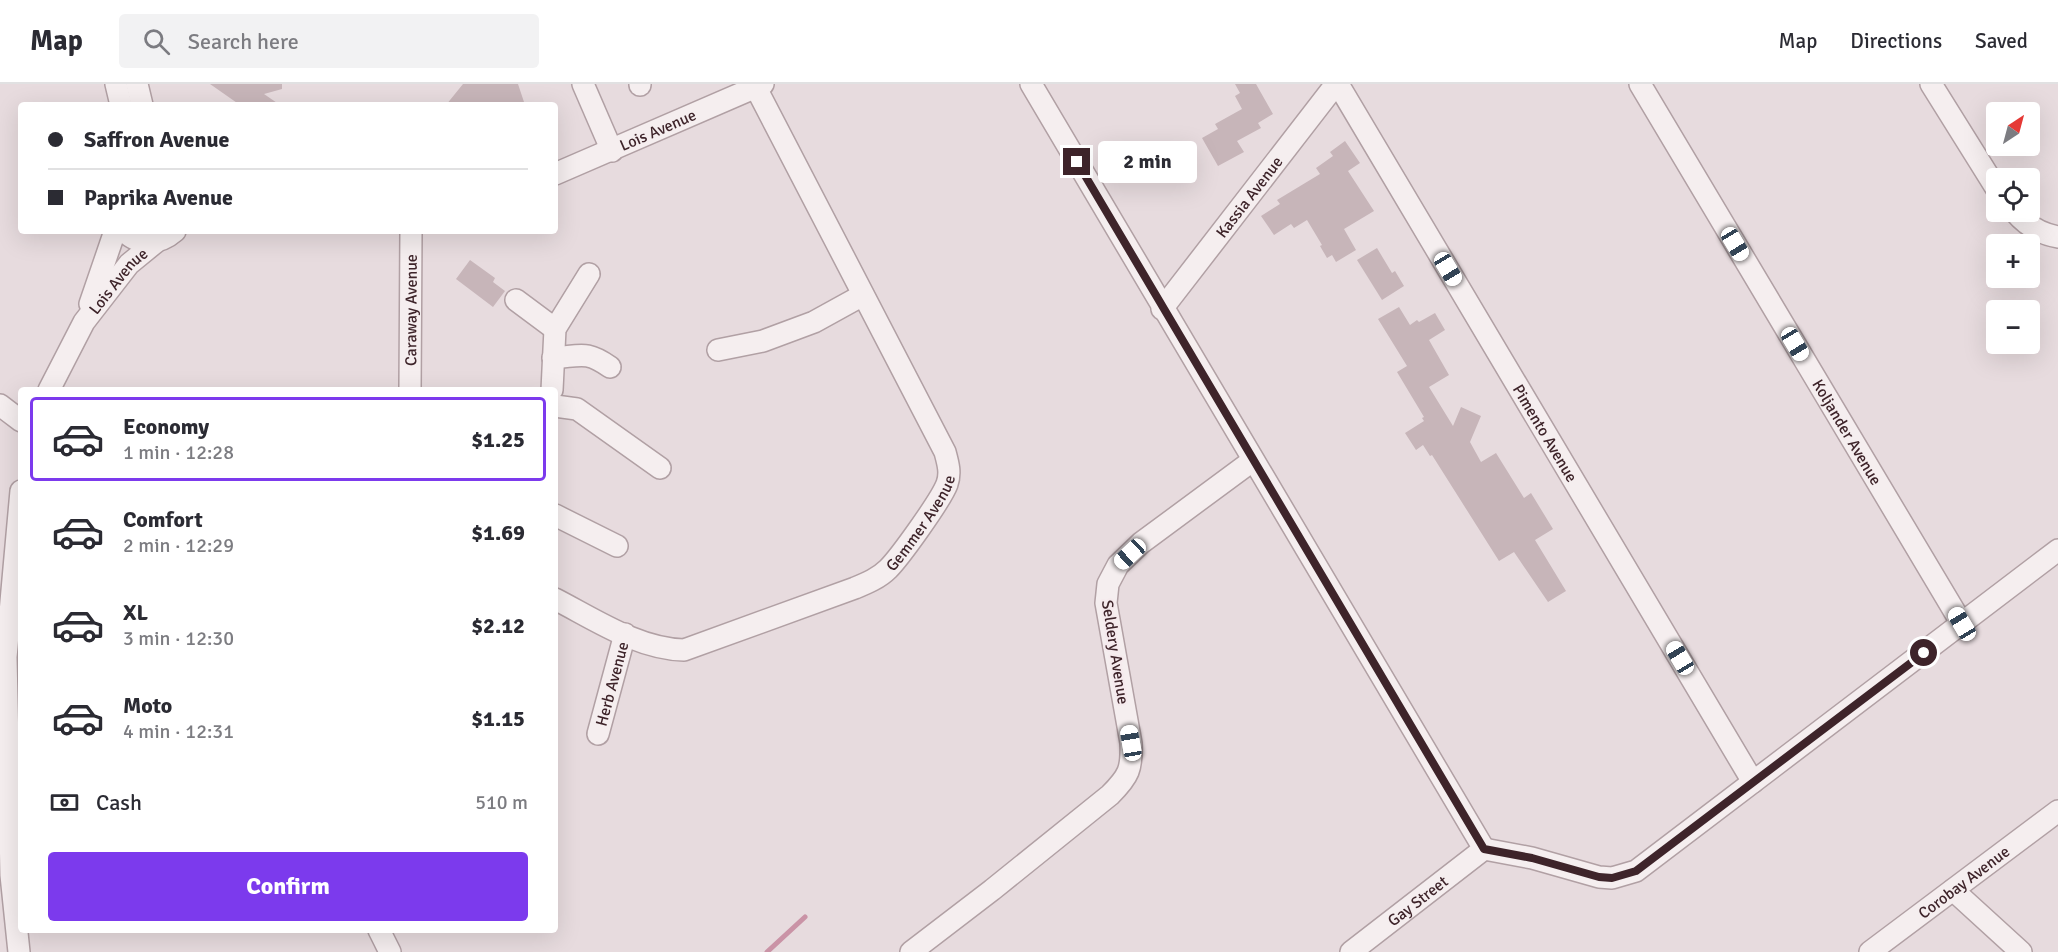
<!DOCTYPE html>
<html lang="en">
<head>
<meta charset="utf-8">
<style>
  body { margin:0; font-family:Signika,sans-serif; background:#f2f2f3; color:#2b2b33; height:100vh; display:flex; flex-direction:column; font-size:22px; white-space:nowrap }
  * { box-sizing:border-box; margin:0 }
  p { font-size:20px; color:#7c7c81 }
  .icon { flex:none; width:33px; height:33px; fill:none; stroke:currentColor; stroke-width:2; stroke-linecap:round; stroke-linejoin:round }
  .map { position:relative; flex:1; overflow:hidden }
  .side { position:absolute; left:18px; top:303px; width:540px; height:546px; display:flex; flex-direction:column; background:#fff; border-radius:6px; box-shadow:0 6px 24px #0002 }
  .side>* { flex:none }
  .hud { position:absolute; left:18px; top:18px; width:540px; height:132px; border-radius:6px; box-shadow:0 6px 24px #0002; display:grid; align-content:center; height:132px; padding:0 30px; background:#fff }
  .needle { width:39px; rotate:36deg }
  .controls { position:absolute; left:1986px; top:18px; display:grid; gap:12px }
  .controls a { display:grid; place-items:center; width:54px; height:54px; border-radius:6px; background:#fff; box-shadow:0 6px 24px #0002; font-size:30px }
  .end { position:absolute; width:27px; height:27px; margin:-14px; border:8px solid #3e242a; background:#fff; box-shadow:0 0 0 3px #fff }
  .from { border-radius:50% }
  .bubble { position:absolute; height:42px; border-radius:6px; background:#fff; box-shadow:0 6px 24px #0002; font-size:20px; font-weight:800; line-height:42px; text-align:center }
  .car { position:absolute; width:18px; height:36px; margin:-18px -9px; border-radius:8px; box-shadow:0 0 4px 2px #0007; background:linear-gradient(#fff 24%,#345 0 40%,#fff 0 76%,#345 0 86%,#fff 0) }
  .hud b { display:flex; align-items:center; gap:21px; height:57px; font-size:22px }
  .hud b+b { border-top:2px solid #e1e1e2 }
  .hud i { width:15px; height:15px; background:#2b2b33 }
  ul { padding:10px 0 0; list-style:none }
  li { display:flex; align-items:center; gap:18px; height:84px; margin:0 12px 9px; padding:0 18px; border:3px solid transparent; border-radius:6px }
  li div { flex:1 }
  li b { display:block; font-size:22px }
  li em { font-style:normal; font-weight:800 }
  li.selected { border-color:#7c3aed }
  li>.icon { width:54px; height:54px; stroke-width:1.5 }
  .pay { display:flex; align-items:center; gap:15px; height:66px; padding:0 30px; font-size:22px }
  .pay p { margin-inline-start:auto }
  .action { display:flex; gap:12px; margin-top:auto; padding:12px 30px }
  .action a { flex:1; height:69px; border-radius:6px; background:#7c3aed; color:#fff; font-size:24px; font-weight:800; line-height:69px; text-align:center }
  header { display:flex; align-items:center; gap:36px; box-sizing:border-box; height:84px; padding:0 30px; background:#fff; border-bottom:2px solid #e1e1e2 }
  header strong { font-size:28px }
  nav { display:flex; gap:33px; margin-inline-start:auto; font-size:21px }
  .search { width:420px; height:54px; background:#f2f2f3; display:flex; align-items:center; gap:15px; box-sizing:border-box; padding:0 21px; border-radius:6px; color:#7c7c81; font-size:22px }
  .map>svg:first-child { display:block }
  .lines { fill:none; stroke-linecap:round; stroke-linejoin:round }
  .stream { stroke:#ca93a6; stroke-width:5 }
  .building { fill:#c7b5b9 }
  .minor-casing { stroke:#b1a0a4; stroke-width:24 }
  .minor { stroke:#f5eeef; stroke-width:21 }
  .route { stroke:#3e242a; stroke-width:8 }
  .labels { text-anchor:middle; stroke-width:4.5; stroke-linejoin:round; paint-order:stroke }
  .street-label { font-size:16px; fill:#3e242a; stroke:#f5eaed }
</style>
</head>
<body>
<header>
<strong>Map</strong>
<div class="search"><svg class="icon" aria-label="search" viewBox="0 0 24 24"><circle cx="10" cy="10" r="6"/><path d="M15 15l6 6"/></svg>Search here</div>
<nav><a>Map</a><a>Directions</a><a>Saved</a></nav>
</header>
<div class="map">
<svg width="2058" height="868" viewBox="0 0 2058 868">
  <rect width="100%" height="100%" fill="#e7dbde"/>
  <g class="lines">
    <path class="stream" d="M767,868l38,-35"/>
  </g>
  <path class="building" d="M210,0h72v5l-18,5 16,11h-40z
    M463,0h55l7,21h-79z
    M1235,0h21l17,30 -15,9 3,5 -24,13 7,11 -26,14 -16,-28 16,-9 -3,-5 27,-15 -7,-13 5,-3z
    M1345,57l15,22 -12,8 26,40 -30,18 12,21 -20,12 -4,-7 -5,3 -7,-12 2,-1 -15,-25 -13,8 -3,-4 -17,11 -13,-19 19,-12 -3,-4 43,-26 -4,-6 17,-12 -3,-4z
    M1377,164l15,25 3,-2 9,15 -22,14 -25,-40z
    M470,176l25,18 -2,4 12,9 -12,16 -37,-28z
    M1399,223l11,18 7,-5 2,2 16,-9 10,17 -16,10 20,35 -20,12 24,39 8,-19 20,9 -11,26 11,20 15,-9 28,45 7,-5 22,36 -18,11 31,51 -18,11 -34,-50 -15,9 -67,-106 -2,1 -7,-11 -7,5 -11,-17 19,-12 -2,-3 2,-1 -27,-45 10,-6 -29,-47z"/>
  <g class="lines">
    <defs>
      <g id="minor">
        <path d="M116,0l5,21"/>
        <path d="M137,0l5,21"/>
        <path d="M583,0l29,67"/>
        <path d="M640,0v1"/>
        <path d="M1031,0l453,765"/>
        <path id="s1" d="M1338,0l415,698"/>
        <path id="s2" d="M1640,0l322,540"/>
        <path d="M1931,0l65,104"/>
        <path id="s3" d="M555,90l208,-90"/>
        <path d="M2015,128c11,13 26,22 43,25"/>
        <path d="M124,147c15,15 35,14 51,0"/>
        <path d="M516,216l39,29"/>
        <path d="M90,220l25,-73"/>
        <path id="s4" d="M1162,225l174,-225"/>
        <path d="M718,266l45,-9 51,-19 49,-27"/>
        <path d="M553,274c28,-2 33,-8 57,9"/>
        <path id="s5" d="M49,306l35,-68 45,-58 27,-22"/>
        <path id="s6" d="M410,306l1,-159"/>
        <path d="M552,306l3,-61 34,-55"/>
        <path d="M0,321l21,16"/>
        <path d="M555,322l22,3 83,59"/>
        <path d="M555,431l62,31"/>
        <path id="s7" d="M555,515c39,20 83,50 129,51l171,-62c12,-5 24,-10 33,-19 12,-12 53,-69 59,-85 4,-11 1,-21 -2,-32l-191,-368"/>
        <path id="s8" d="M598,650l27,-100"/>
        <path d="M1484,765l48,9 67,19 13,1 24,-7 422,-321"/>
        <path d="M1953,806l68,62"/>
        <path d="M379,846l11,22"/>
        <path d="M19,868l-8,-77 -5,-218 15,-166"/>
        <path d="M911,868l81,-62 118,-95c19,-19 22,-26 21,-52l-25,-140 2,-19 10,-19 23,-22 111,-82"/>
        <path id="s9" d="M1351,868l133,-103"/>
        <path id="s10" d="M1870,868l188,-141"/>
      </g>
    </defs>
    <use href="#minor" class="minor-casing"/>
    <use href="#minor" class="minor"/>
  </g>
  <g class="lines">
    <path class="route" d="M1077,78l407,687 48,9 67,19 13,1 24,-7 288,-218"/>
  </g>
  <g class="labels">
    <g class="street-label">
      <text dy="6" stroke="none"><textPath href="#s3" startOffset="112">Lois Avenue</textPath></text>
      <text dy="6" stroke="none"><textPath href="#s4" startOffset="142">Kassia Avenue</textPath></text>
      <text dy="6" stroke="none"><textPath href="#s5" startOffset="130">Lois Avenue</textPath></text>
      <text dy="6" stroke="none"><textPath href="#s6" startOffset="80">Caraway Avenue</textPath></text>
      <text dy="6" stroke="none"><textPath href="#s2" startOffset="405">Koljander Avenue</textPath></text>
      <text dy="6" stroke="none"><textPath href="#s1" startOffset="406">Pimento Avenue</textPath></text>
      <text dy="6" stroke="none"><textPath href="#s7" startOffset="417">Gemmer Avenue</textPath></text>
      <text transform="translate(1116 568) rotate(81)" y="6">Seldery Avenue</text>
      <text dy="6" stroke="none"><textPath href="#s8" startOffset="52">Herb Avenue</textPath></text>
      <text dy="6" stroke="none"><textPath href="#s10" startOffset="117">Corobay Avenue</textPath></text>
      <text dy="6" stroke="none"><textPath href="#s9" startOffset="84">Gay Street</textPath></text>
    </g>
  </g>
</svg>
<div class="controls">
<a><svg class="needle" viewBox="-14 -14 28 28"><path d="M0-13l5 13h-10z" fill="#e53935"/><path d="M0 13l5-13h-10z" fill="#7c7c81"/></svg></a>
<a><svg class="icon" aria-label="locate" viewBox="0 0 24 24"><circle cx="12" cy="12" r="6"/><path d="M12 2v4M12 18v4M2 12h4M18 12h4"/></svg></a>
<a>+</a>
<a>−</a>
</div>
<i class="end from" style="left:1924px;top:569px"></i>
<i class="end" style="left:1077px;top:78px"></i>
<div class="bubble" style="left:1098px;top:57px;width:99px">2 min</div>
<i class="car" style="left:1735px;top:160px;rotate:149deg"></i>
<i class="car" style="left:1448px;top:185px;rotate:149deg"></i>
<i class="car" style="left:1795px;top:260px;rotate:149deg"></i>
<i class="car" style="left:1130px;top:470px;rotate:227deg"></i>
<i class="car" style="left:1962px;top:540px;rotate:329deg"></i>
<i class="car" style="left:1680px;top:574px;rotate:329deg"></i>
<i class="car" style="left:1131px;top:659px;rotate:350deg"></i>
<div class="hud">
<b><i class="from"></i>Saffron Avenue</b>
<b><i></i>Paprika Avenue</b>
</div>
<section class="side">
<ul>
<li class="selected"><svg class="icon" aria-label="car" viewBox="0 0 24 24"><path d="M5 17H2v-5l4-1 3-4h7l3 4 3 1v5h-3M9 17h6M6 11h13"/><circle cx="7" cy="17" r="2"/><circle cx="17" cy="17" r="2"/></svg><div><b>Economy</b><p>1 min · 12:28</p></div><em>$1.25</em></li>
<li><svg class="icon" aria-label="car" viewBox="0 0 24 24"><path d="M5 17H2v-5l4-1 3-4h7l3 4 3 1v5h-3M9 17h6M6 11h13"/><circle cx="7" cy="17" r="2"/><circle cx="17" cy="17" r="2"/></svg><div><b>Comfort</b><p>2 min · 12:29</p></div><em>$1.69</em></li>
<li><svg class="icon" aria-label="car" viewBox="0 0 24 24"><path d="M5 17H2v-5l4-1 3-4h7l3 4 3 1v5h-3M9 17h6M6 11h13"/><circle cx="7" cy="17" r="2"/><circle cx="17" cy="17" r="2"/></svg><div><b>XL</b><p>3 min · 12:30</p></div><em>$2.12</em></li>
<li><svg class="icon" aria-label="car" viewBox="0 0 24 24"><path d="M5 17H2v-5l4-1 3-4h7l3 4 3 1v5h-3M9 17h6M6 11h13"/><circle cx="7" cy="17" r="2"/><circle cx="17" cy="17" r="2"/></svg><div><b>Moto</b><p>4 min · 12:31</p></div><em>$1.15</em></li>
</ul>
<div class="pay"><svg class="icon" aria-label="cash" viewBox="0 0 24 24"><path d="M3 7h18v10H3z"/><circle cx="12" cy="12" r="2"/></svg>Cash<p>510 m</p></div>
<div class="action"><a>Confirm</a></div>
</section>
</div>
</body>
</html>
